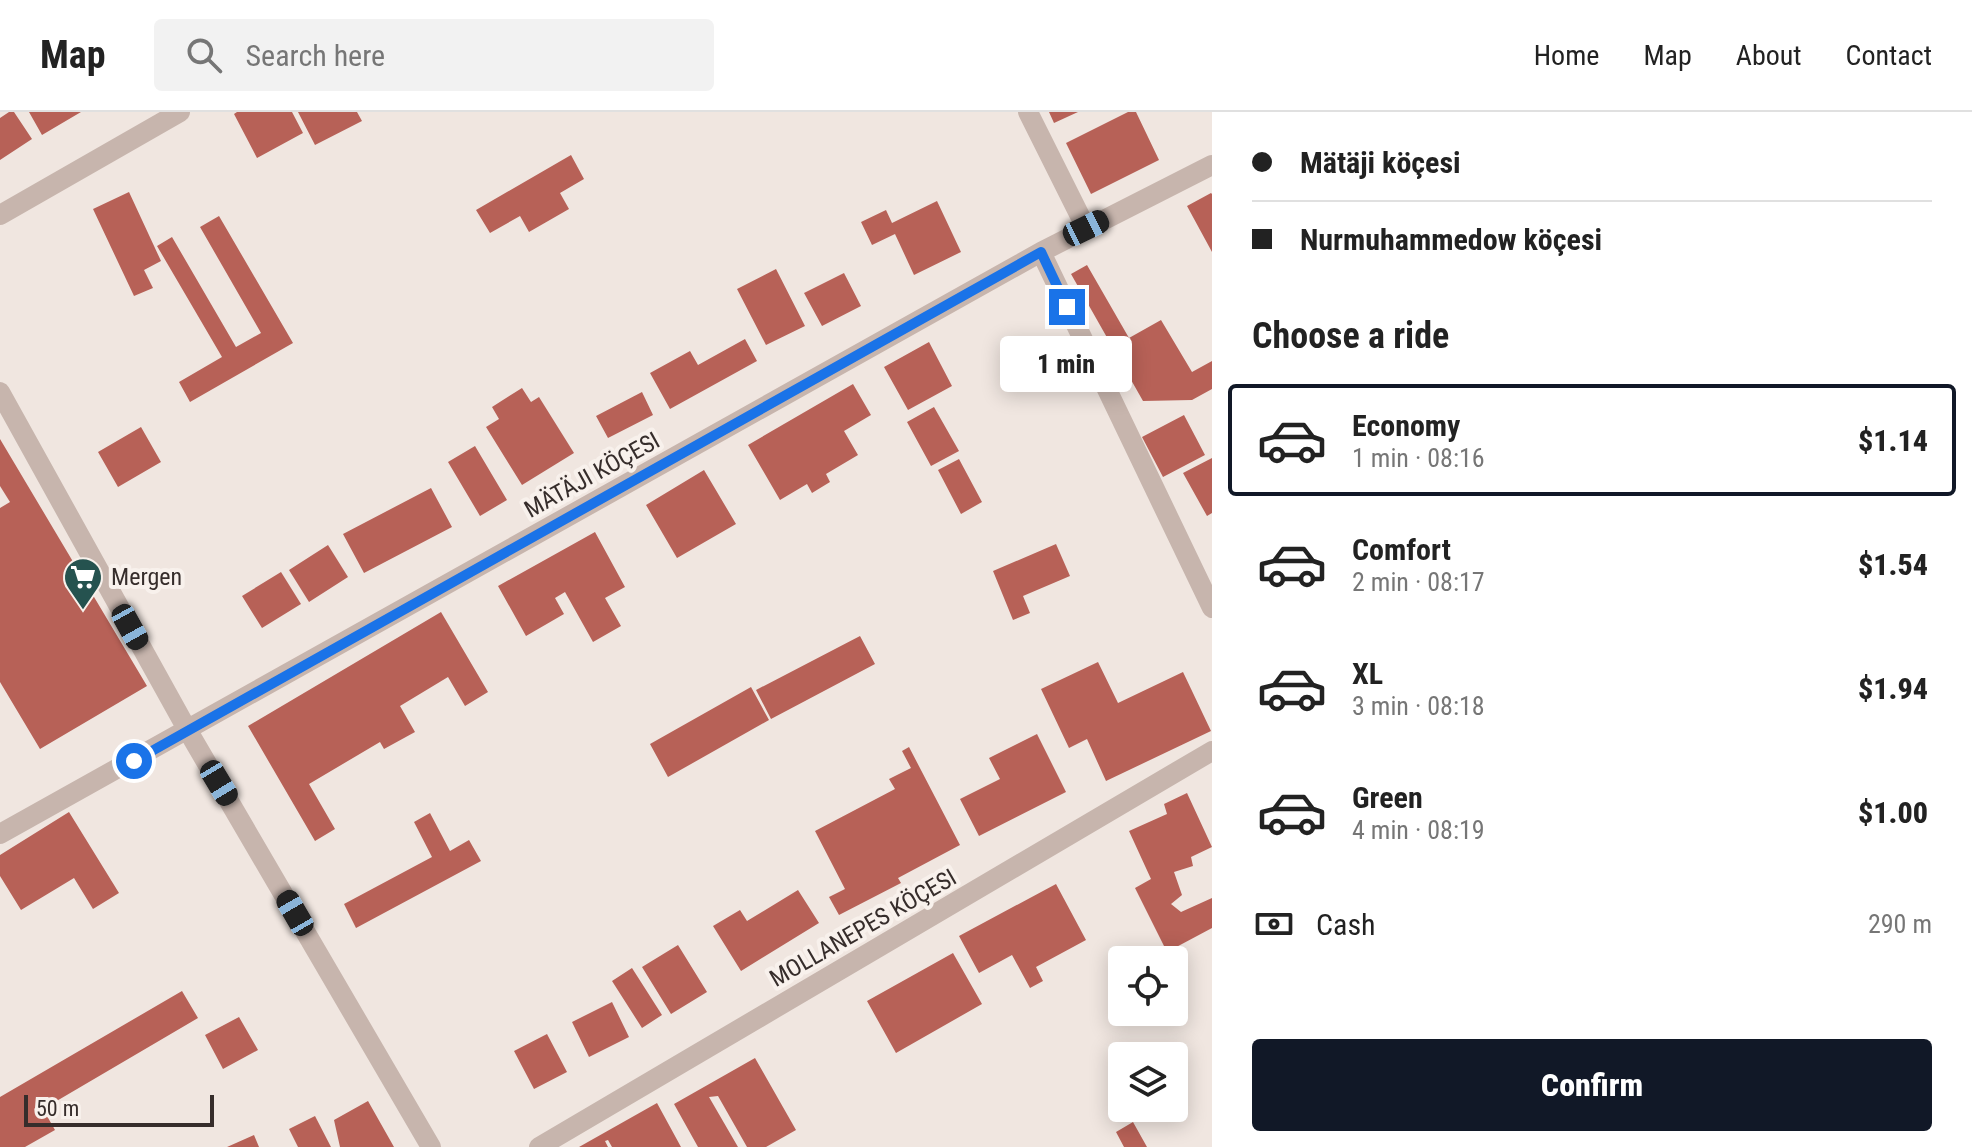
<!DOCTYPE html>
<html lang="en">
<head>
<meta charset="utf-8">
<style>
  body { margin:0; font-family:"Roboto Condensed",sans-serif; background:#f2f2f2; color:#222; height:100vh; display:flex; flex-direction:column; font-size:30px; white-space:nowrap }
  * { box-sizing:border-box; margin:0 }
  p { font-size:26px; color:#767676 }
  .icon { flex:none; width:44px; height:44px; fill:none; stroke:currentColor; stroke-width:2; stroke-linecap:round; stroke-linejoin:round }
  .map { position:relative; flex:1; overflow:hidden }
  .details { display:flex; flex-direction:column; background:#fff; width:760px }
  .details>* { flex:none }
  .hud { display:grid; align-content:center; height:176px; padding:0 40px; background:#fff }
  .controls { position:absolute; left:1108px; top:834px; display:grid; gap:16px }
  .controls a { display:grid; place-items:center; width:80px; height:80px; border-radius:8px; background:#fff; box-shadow:0 4px 20px #0003; font-size:40px }
  .scale { position:absolute; left:24px; bottom:20px; width:190px; box-sizing:border-box; padding-left:8px; border:4px solid #362d2b; border-top:0; font-size:22px; line-height:28px; white-space:nowrap; color:#362d2b; -webkit-text-stroke:6px #f8f1ec; paint-order:stroke }
  .end { position:absolute; width:36px; height:36px; margin:-18px; border:10px solid #1a73e8; background:#fff; box-shadow:0 0 0 4px #fff }
  .from { border-radius:50% }
  .bubble { position:absolute; height:56px; border-radius:8px; background:#fff; box-shadow:0 4px 20px #0003; font-size:26px; font-weight:800; line-height:56px; text-align:center }
  .car { position:absolute; width:24px; height:48px; margin:-24px -12px; border-radius:10px; box-shadow:0 0 6px 2px #0007; background:linear-gradient(#222 24%,#8ab4d8 0 40%,#222 0 76%,#8ab4d8 0 86%,#222 0) }
  .hud b { display:flex; align-items:center; gap:28px; height:76px; font-size:30px }
  .hud b+b { border-top:2px solid #e0e0e0 }
  .hud i { width:20px; height:20px; background:#222 }
  ul { padding:0; list-style:none }
  li { display:flex; align-items:center; gap:24px; height:112px; margin:0 16px 12px; padding:0 24px; border:4px solid transparent; border-radius:8px }
  li div { flex:1 }
  li b { display:block; font-size:30px }
  li em { font-style:normal; font-weight:800 }
  li.selected { border-color:#111827 }
  li>.icon { width:72px; height:72px; stroke-width:1.5 }
  h2 { padding:0 40px; font-size:36px; line-height:96px }
  .pay { display:flex; align-items:center; gap:20px; height:88px; padding:0 40px; font-size:30px }
  .pay p { margin-inline-start:auto }
  .cta { display:flex; gap:16px; margin-top:auto; padding:16px 40px }
  .cta a { flex:1; height:92px; border-radius:8px; background:#111827; color:#fff; font-size:32px; font-weight:800; line-height:92px; text-align:center }
  header { display:flex; align-items:center; gap:48px; box-sizing:border-box; height:112px; padding:0 40px; background:#fff; border-bottom:2px solid #e0e0e0 }
  header strong { font-size:38px }
  nav { display:flex; gap:44px; margin-inline-start:auto; font-size:28px }
  .search { width:560px; height:72px; background:#f2f2f2; display:flex; align-items:center; gap:20px; box-sizing:border-box; padding:0 28px; border-radius:8px; color:#767676; font-size:30px }
  main { display:flex; flex:1; min-height:0 }
  .map>svg:first-child { display:block }
  .building { fill:#b76157 }
  .lines { fill:none; stroke-linecap:round; stroke-linejoin:round }
  .minor { stroke:#c7b5ad; stroke-width:20 }
  .route { stroke:#1a73e8; stroke-width:10 }
  .labels { text-anchor:middle; stroke-width:8; stroke-linejoin:round; paint-order:stroke }
  .street-label { font-size:24px; fill:#362d2b; stroke:#f8f1ec }
  .poi-label { font-size:24px; fill:#362d2b; stroke:#f8f1ec; text-anchor:start }
</style>
</head>
<body>
<header>
<strong>Map</strong>
<div class="search"><svg class="icon" aria-label="search" viewBox="0 0 24 24"><circle cx="10" cy="10" r="6"/><path d="M15 15l6 6"/></svg>Search here</div>
<nav><a>Home</a><a>Map</a><a>About</a><a>Contact</a></nav>
</header>
<main>
<div class="map">
<svg width="1212" height="1035" viewBox="0 0 1212 1035">
  <rect width="100%" height="100%" fill="#f0e6e0"/>
  <path class="building" d="M9,0h5l18,27 -32,21v-42z
    M29,0h52l-39,23z
    M237,0h55l11,21 -46,25 -23,-44z
    M298,0h59l5,9 -47,24z
    M1049,0h29l-24,11z
    M1128,0h8l23,48 -68,34 -25,-51z
    M571,43l13,24 -24,14 9,16 -40,23 -9,-16 -30,17 -14,-23z
    M129,80l32,69 -17,9 9,18 -19,8 -41,-87z
    M1211,81l1,1v58l-25,-46z
    M937,89l24,51 -47,23 -19,-41 -23,11 -11,-23 25,-12 6,13z
    M219,104l74,127 -103,59 -11,-20 43,-25 -65,-111 15,-9 64,110 25,-14 -61,-106z
    M1087,153l42,73 32,-18 31,52 20,-11v28l-20,11 -49,1 -72,-127z
    M776,157l29,57 -39,19 -29,-56z
    M844,161l17,33 -39,20 -18,-33z
    M745,227l12,22 -87,48 -20,-36 40,-22 8,14z
    M929,230l23,44 -44,24 -24,-43z
    M853,272l18,31 -27,16 14,24 -32,19 4,8 -18,11 -5,-9 -27,16 -32,-55z
    M522,276l9,14 8,-5 35,56 -52,32 -36,-58 13,-8 -7,-12z
    M642,280l11,23 -45,23 -12,-22z
    M934,295l25,44 -28,15 -24,-44z
    M1184,303l21,40 -42,22 -21,-40z
    M141,315l20,35 -43,25 -20,-35z
    M0,327l147,247 -107,63 -40,-67v-174l10,-6 -10,-16z
    M475,334l32,54 -27,16 -32,-54z
    M1212,346v55l-5,3 -24,-43z
    M959,347l23,43 -21,12 -23,-44z
    M704,358l32,54 -59,34 -31,-53z
    M431,376l21,39 -88,46 -21,-39z
    M595,420l30,55 -20,11 16,28 -28,16 -28,-50 -10,6 9,16 -38,22 -28,-50z
    M1056,432l14,32 -47,20 7,17 -17,7 -20,-49z
    M328,433l20,32 -39,25 -20,-32z
    M281,460l20,32 -39,24 -20,-32z
    M441,500l47,80 -23,14 -17,-29 -48,29 15,26 -31,17 -4,-7 -71,42 26,45 -20,12 -67,-115z
    M860,524l15,28 -104,55 -15,-29z
    M1098,550l20,41 65,-31 28,59 -105,50 -19,-42 -18,9 -28,-59z
    M751,575l18,33 -101,57 -18,-33z
    M1037,622l29,58 -87,44 -19,-37 40,-20 -11,-21z
    M909,635l51,98 -62,33 3,5 -62,32 -10,-18 16,-8 -30,-58 80,-42 -6,-10 22,-11 -9,-17z
    M1187,681l25,54 -21,10 2,9 -19,6 8,23 -11,9 10,8 31,-14v30l-45,24 -32,-64 16,-9 -22,-48 38,-17 -3,-10z
    M69,700l50,81 -26,16 -19,-31 -53,32 -21,-34v-21z
    M430,701l20,38 19,-11 12,21 -125,67 -12,-24 88,-47 -18,-35z
    M1056,772l30,56 -50,27 7,14 -13,7 -18,-33 -33,18 -20,-37z
    M798,778l21,33 -78,48 -28,-45 27,-16 7,11z
    M678,833l29,47 -36,22 -29,-47z
    M953,841l29,51 -86,49 -29,-52z
    M632,856l30,47 -20,13 -30,-47z
    M182,879l16,27 -155,91 12,21 -30,17h-25v-50z
    M612,890l17,35 -40,20 -17,-35z
    M239,905l19,33 -35,19 -18,-34z
    M547,922l20,38 -33,17 -20,-38z
    M755,946l41,72 -30,17h-19l-29,-51 -9,1 29,50h-40l-24,-43z
    M368,989l26,46h-54l-6,-27z
    M657,991l24,44h-69l-4,-7 -3,1 3,6h-29z
    M315,1004l16,31h-33l-9,-18z
    M1133,1010l14,25h-23l-8,-15z
    M254,1023l5,12h-32z"/>
  <g class="lines">
    <path class="minor" d="M1028,0l58,116
      M0,103l180,-103
      M1041,140l171,356
      M0,280l188,339 243,416
      M0,722l1041,-582 171,-87
      M539,1035l673,-396"/>
  </g>
  <g class="lines">
    <path class="route" d="M134,649l907,-509 26,55"/>
  </g>
  <defs>
    <symbol id="supermarket-pin" viewBox="-11 -11 22 30"><path d="M0 17L-7.5 6A9.5 9.5 0 1 1 7.5 6Z" fill="#25524f" stroke="#f8f1ec"/><path d="M-6-5.5h2.5l.6 2H6L4.5 2H-2.5L-4.4-4H-6ZM-1.5 3.2a1.3 1.3 0 1 0 .1 0ZM3 3.2a1.3 1.3 0 1 0 .1 0Z" fill="#fff"/></symbol>
  </defs>
  <g fill-rule="evenodd">
    <use href="#supermarket-pin" x="61" y="443" width="44" height="60"/>
  </g>
  <g class="labels">
    <g class="street-label">
      <text transform="translate(592 363) rotate(-29)" y="8">MÄTÄJI KÖÇESI</text>
      <text transform="translate(863 816) rotate(-30)" y="8">MOLLANEPES KÖÇESI</text>
    </g>
    <g class="poi-label">
      <text x="111" y="473">Mergen</text>
    </g>
  </g>
</svg>
<div class="controls">
<a><svg class="icon" aria-label="locate" viewBox="0 0 24 24"><circle cx="12" cy="12" r="6"/><path d="M12 2v4M12 18v4M2 12h4M18 12h4"/></svg></a>
<a><svg class="icon" aria-label="layers" viewBox="0 0 24 24"><path d="M12 4l9 5-9 5-9-5zM3 14l9 5 9-5"/></svg></a>
</div>
<div class="scale">50 m</div>
<i class="end from" style="left:134px;top:649px"></i>
<i class="end" style="left:1067px;top:195px"></i>
<div class="bubble" style="left:1000px;top:224px;width:132px">1 min</div>
<i class="car" style="left:1086px;top:116px;rotate:64deg"></i>
<i class="car" style="left:130px;top:515px;rotate:151deg"></i>
<i class="car" style="left:219px;top:671px;rotate:149deg"></i>
<i class="car" style="left:295px;top:801px;rotate:330deg"></i>
</div>
<section class="details">
<div class="hud">
<b><i class="from"></i>Mätäji köçesi</b>
<b><i></i>Nurmuhammedow köçesi</b>
</div>
<h2>Choose a ride</h2>
<ul>
<li class="selected"><svg class="icon" aria-label="car" viewBox="0 0 24 24"><path d="M5 17H2v-5l4-1 3-4h7l3 4 3 1v5h-3M9 17h6M6 11h13"/><circle cx="7" cy="17" r="2"/><circle cx="17" cy="17" r="2"/></svg><div><b>Economy</b><p>1 min · 08:16</p></div><em>$1.14</em></li>
<li><svg class="icon" aria-label="car" viewBox="0 0 24 24"><path d="M5 17H2v-5l4-1 3-4h7l3 4 3 1v5h-3M9 17h6M6 11h13"/><circle cx="7" cy="17" r="2"/><circle cx="17" cy="17" r="2"/></svg><div><b>Comfort</b><p>2 min · 08:17</p></div><em>$1.54</em></li>
<li><svg class="icon" aria-label="car" viewBox="0 0 24 24"><path d="M5 17H2v-5l4-1 3-4h7l3 4 3 1v5h-3M9 17h6M6 11h13"/><circle cx="7" cy="17" r="2"/><circle cx="17" cy="17" r="2"/></svg><div><b>XL</b><p>3 min · 08:18</p></div><em>$1.94</em></li>
<li><svg class="icon" aria-label="car" viewBox="0 0 24 24"><path d="M5 17H2v-5l4-1 3-4h7l3 4 3 1v5h-3M9 17h6M6 11h13"/><circle cx="7" cy="17" r="2"/><circle cx="17" cy="17" r="2"/></svg><div><b>Green</b><p>4 min · 08:19</p></div><em>$1.00</em></li>
</ul>
<div class="pay"><svg class="icon" aria-label="cash" viewBox="0 0 24 24"><path d="M3 7h18v10H3z"/><circle cx="12" cy="12" r="2"/></svg>Cash<p>290 m</p></div>
<div class="cta"><a>Confirm</a></div>
</section>
</main>
</body>
</html>
